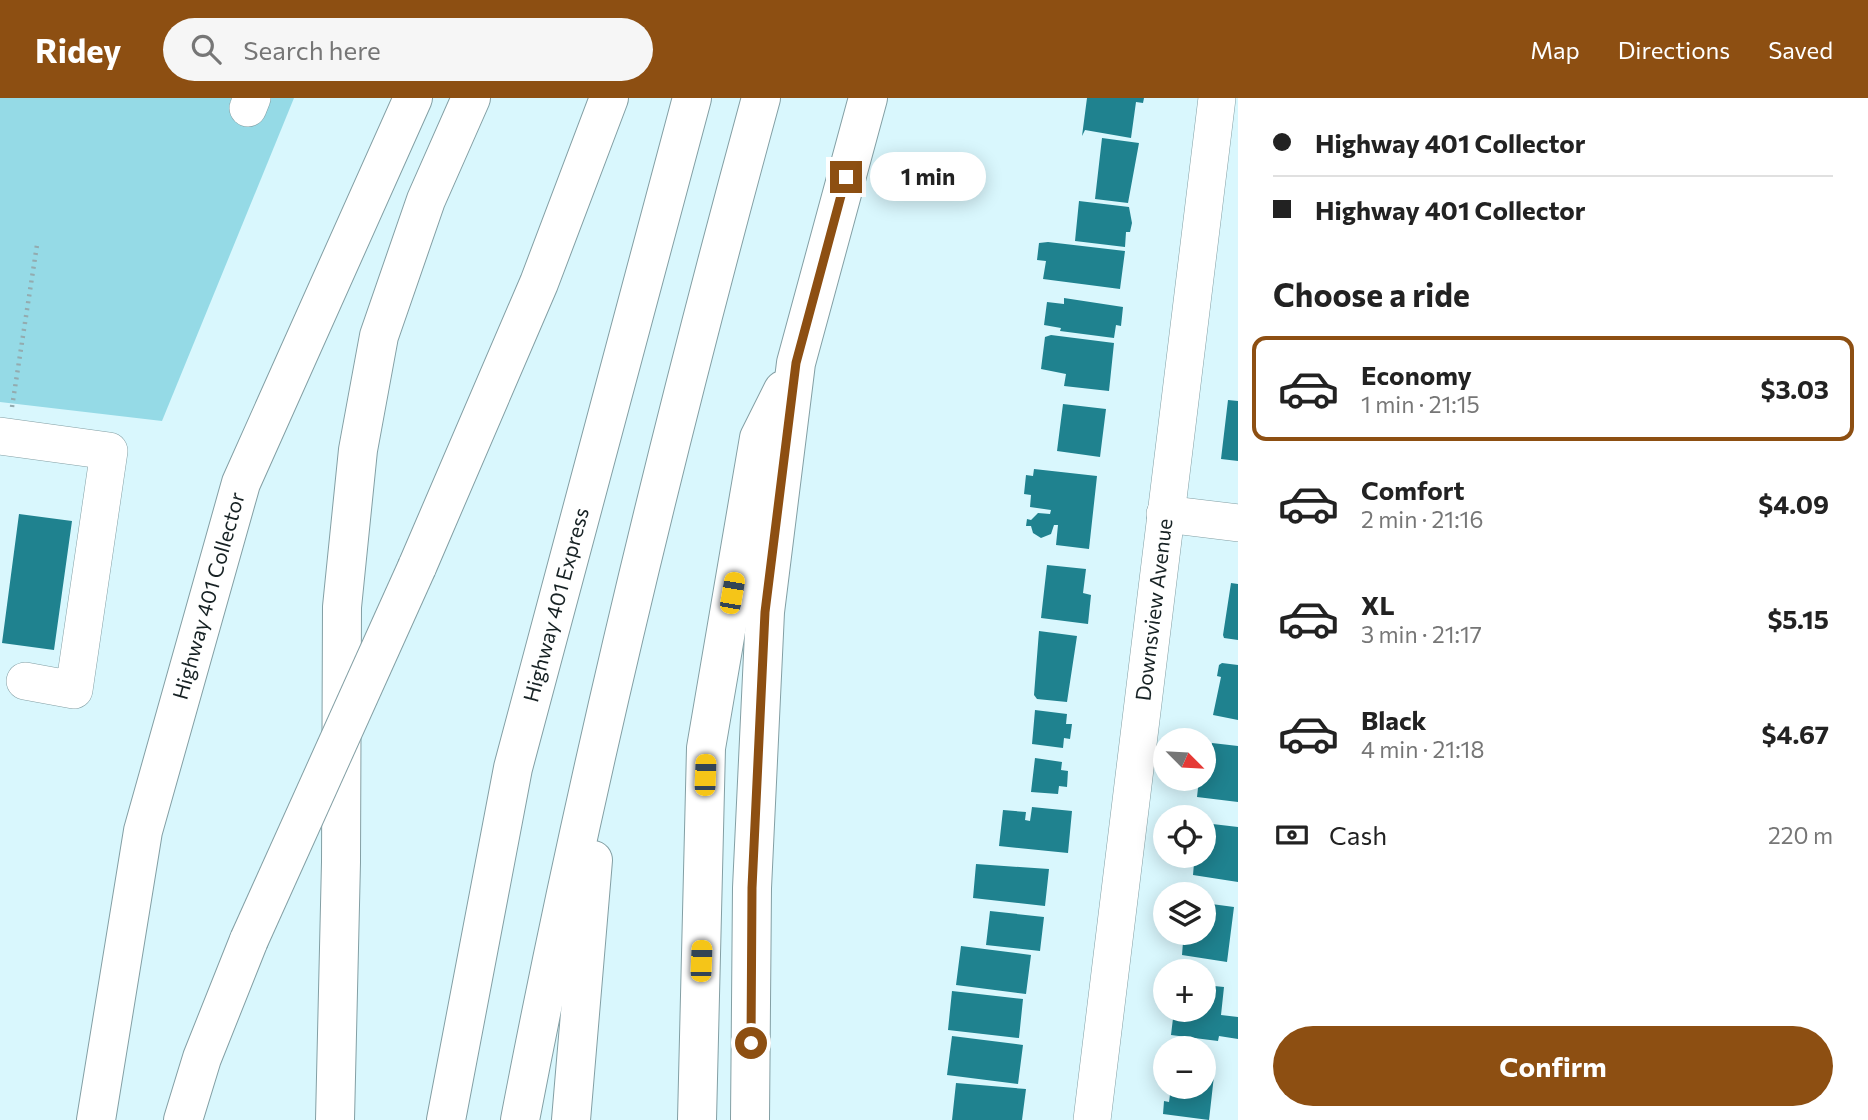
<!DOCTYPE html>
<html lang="en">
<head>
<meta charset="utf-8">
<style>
  body { margin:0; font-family:Commissioner,sans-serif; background:#f6f6f6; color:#222; height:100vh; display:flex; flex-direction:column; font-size:26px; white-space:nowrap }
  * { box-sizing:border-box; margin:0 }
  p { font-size:23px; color:#767676 }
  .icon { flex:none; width:38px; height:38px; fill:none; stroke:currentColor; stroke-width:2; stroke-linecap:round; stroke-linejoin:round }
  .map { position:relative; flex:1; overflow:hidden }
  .details { display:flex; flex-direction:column; background:#fff; width:630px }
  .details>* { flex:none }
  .banner { display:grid; align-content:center; height:154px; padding:0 35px; background:#fff }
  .needle { width:46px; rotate:114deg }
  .tools { position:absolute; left:1153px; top:630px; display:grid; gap:14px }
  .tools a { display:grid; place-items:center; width:63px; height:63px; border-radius:50%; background:#fff; box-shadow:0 4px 18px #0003; font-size:35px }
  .end { position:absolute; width:32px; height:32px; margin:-16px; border:9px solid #8d4f12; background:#fff; box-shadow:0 0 0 4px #fff }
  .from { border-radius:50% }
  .bubble { position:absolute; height:49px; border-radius:24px; background:#fff; box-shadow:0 4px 18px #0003; font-size:23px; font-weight:700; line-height:49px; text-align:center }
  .car { position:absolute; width:21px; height:42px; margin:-21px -10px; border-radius:9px; box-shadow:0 0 5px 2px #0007; background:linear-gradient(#f5c518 24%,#345 0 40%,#f5c518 0 76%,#345 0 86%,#f5c518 0) }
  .banner b { display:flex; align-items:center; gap:24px; height:66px; font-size:26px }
  .banner b+b { border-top:2px solid #e0e0e0 }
  .banner i { width:18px; height:18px; background:#222 }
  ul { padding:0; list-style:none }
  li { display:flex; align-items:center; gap:21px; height:105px; margin:0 14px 10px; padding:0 21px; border:4px solid transparent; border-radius:14px }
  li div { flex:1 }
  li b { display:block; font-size:26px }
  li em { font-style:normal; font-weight:700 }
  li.active { border-color:#8d4f12 }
  li>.icon { width:63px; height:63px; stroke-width:1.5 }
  h2 { padding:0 35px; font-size:32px; line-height:84px }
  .pay { display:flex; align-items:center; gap:18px; height:77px; padding:0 35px; font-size:26px }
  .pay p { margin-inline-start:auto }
  .cta { display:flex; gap:14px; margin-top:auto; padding:14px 35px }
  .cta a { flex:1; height:80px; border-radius:42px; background:#8d4f12; color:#fff; font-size:28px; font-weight:700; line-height:80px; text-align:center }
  header { display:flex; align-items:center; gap:42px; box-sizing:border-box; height:98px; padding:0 35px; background:#8d4f12; color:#fff }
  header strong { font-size:33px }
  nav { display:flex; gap:38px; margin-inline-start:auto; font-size:24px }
  .search { width:490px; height:63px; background:#f6f6f6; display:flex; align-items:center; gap:18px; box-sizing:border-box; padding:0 24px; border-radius:38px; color:#767676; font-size:26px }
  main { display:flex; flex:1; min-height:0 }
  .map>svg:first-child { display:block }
  .green { fill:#95dae6 }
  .building { fill:#1f828f }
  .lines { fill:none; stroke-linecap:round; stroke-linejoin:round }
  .minor-casing { stroke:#839fa4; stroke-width:38 }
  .highway-casing { stroke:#839fa4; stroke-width:40 }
  .path { stroke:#93abaf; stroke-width:4.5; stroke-dasharray:2 5; stroke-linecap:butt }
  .minor { stroke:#fff; stroke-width:37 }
  .highway { stroke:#fff; stroke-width:38 }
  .highway-bridge-casing { stroke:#839fa4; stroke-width:40; stroke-linecap:butt }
  .highway-bridge { stroke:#fff; stroke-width:38 }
  .route { stroke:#8d4f12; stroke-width:9 }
  .labels { text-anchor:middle; stroke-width:5; stroke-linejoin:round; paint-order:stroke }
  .street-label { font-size:21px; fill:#172224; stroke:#fefefe }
</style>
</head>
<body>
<header>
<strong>Ridey</strong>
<div class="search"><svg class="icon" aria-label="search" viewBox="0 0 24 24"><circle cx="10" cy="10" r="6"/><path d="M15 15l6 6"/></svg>Search here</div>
<nav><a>Map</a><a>Directions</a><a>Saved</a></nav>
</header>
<main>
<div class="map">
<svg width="1238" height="1022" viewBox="0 0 1238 1022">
  <rect width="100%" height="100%" fill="#d9f7fd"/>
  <path class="green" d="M0,0h294l-132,323 -162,-19z"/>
  <path class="building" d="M1087,0h57l-1,5 -7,-1 -5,36 -46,-8 -3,6z
    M1102,40l37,5 -11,60 -33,-4z
    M1079,103l50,6 3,16 -2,9h-4l-1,15 -50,-6z
    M1048,144l77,9 -5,38 -77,-10 3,-18 -9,-1 2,-17z
    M1064,200l59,9 -2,19 -5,-1 -2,13 -54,-7 1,-3 -17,-3 3,-23 17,2z
    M1051,237l63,8 -5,48 -45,-5 2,-12 -25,-5 4,-32z
    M1228,302l10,1v60l-17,-2z
    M1063,306l43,5 -6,48 -43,-6z
    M1034,371l63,7 -8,73 -33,-4 2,-20h-4l-3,9 -10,4 -8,-5 -2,-7h-5l1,-7 4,1 7,-7 12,1 1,-4 -21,-3 1,-12 -7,-1 2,-19 7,1z
    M19,416l53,7 -18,129 -52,-7z
    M1047,467l39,4 -3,24 8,2 -3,29 -47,-6z
    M1231,485l7,1v56l-14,-2 -1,-3z
    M1039,533l38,5 -10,66 -30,-3 -3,-4z
    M1222,565l16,2v55l-25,-5 8,-38 -4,-1 2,-11z
    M1035,612l32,4 -1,10h6l-2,15 -6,-1 -1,10 -31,-4z
    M1212,645l26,3v56l-41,-5 2,-18h5v-9l5,1 2,-15h-3z
    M1035,660l27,4 -1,8 7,1 -1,16 -8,-1 -1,8 -27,-2z
    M1032,709l40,4 -4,42 -69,-7 4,-36 23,2 -1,8 5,1z
    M1204,725l34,4v55l-45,-7 1,-12h4l1,-7h5z
    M976,766l73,5 -4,37 -72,-8z
    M1204,805l30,4 -7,55 -45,-7 1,-13 5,1 1,-10h15z
    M990,813l54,6 -4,34 -54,-6z
    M961,848l70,9 -5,39 -70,-9z
    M1204,887l20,2 -3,28 17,2v22l-19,-3 -1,5 -47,-6 3,-25h30z
    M952,893l71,8 -4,39 -71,-8z
    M952,938l71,9 -5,39 -71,-9z
    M1204,968l11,1 -6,53 -46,-6 1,-13 5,1 2,-15h33z
    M956,985l70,6 -4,31h-70z"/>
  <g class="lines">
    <defs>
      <g id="minor">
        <path d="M248,10l4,-10"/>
        <path d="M0,338l109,15 -35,239 -49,-9"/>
        <path d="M1165,416l73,9"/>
        <path id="s1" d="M1092,1022l125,-1022"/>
      </g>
      <g id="highway">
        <path d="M417,469l122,-284 70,-185"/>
        <path id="s2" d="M96,1022l47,-289 98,-348 172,-385"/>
        <path d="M183,1022l19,-62 47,-118"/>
        <path d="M335,1022l6,-258 1,-255 16,-157 21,-114 47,-136 45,-102"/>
        <path id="s3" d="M446,1022l67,-352 179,-670"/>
        <path d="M520,1022c66,-344 149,-685 241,-1022"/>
        <path d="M571,1022l22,-260"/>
        <path d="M697,1022l9,-372 53,-310 24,-48"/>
        <path d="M750,1022l2,-232 13,-276 31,-249 72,-265"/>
      </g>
    </defs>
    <use href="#minor" class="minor-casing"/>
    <use href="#highway" class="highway-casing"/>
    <path class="path" d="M12,309l25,-162"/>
    <use href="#minor" class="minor"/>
    <use href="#highway" class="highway"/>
    <defs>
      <path id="highway-bridge" d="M249,842l168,-373"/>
    </defs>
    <use href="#highway-bridge" class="highway-bridge-casing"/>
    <use href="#highway-bridge" class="highway-bridge"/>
  </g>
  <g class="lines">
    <path class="route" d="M751,945l1,-155 13,-276 31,-249 50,-186"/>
  </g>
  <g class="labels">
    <g class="street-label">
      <text dy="7" stroke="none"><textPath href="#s2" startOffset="537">Highway 401 Collector</textPath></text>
      <text dy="7" stroke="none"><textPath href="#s3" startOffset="527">Highway 401 Express</textPath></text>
      <text dy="7" stroke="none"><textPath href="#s1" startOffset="514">Downsview Avenue</textPath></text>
    </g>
  </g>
</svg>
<div class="tools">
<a><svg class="needle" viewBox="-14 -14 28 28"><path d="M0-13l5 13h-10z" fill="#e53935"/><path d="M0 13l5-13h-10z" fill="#767676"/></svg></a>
<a><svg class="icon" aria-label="locate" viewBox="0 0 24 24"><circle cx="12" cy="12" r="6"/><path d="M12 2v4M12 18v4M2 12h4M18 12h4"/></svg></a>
<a><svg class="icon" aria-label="layers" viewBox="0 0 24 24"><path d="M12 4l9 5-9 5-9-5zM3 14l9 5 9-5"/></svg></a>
<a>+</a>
<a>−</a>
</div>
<i class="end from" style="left:751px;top:945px"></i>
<i class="end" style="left:846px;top:79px"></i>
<div class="bubble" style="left:870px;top:54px;width:116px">1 min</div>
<i class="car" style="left:732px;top:495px;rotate:10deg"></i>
<i class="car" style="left:705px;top:677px;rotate:2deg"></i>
<i class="car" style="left:701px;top:863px;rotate:2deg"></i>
</div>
<section class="details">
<div class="banner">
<b><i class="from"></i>Highway 401 Collector</b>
<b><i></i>Highway 401 Collector</b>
</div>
<h2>Choose a ride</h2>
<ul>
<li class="active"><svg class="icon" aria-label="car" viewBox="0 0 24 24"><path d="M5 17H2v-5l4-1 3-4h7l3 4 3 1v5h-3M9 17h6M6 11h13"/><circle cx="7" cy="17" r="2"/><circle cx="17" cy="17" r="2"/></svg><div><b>Economy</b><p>1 min · 21:15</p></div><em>$3.03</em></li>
<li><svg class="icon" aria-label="car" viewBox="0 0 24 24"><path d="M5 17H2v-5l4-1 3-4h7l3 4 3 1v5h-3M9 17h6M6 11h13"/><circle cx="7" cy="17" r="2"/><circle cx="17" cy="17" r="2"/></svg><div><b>Comfort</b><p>2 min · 21:16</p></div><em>$4.09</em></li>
<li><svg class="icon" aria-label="car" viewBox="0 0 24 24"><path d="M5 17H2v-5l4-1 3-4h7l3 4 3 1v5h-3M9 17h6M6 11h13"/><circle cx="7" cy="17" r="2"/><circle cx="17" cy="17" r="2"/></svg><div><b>XL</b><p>3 min · 21:17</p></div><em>$5.15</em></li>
<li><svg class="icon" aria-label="car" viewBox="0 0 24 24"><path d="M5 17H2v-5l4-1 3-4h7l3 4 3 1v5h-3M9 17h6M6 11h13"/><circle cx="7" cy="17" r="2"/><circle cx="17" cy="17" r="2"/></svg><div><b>Black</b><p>4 min · 21:18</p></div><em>$4.67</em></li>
</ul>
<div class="pay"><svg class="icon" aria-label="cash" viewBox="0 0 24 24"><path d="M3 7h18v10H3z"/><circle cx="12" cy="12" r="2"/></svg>Cash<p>220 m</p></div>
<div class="cta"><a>Confirm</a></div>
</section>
</main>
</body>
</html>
